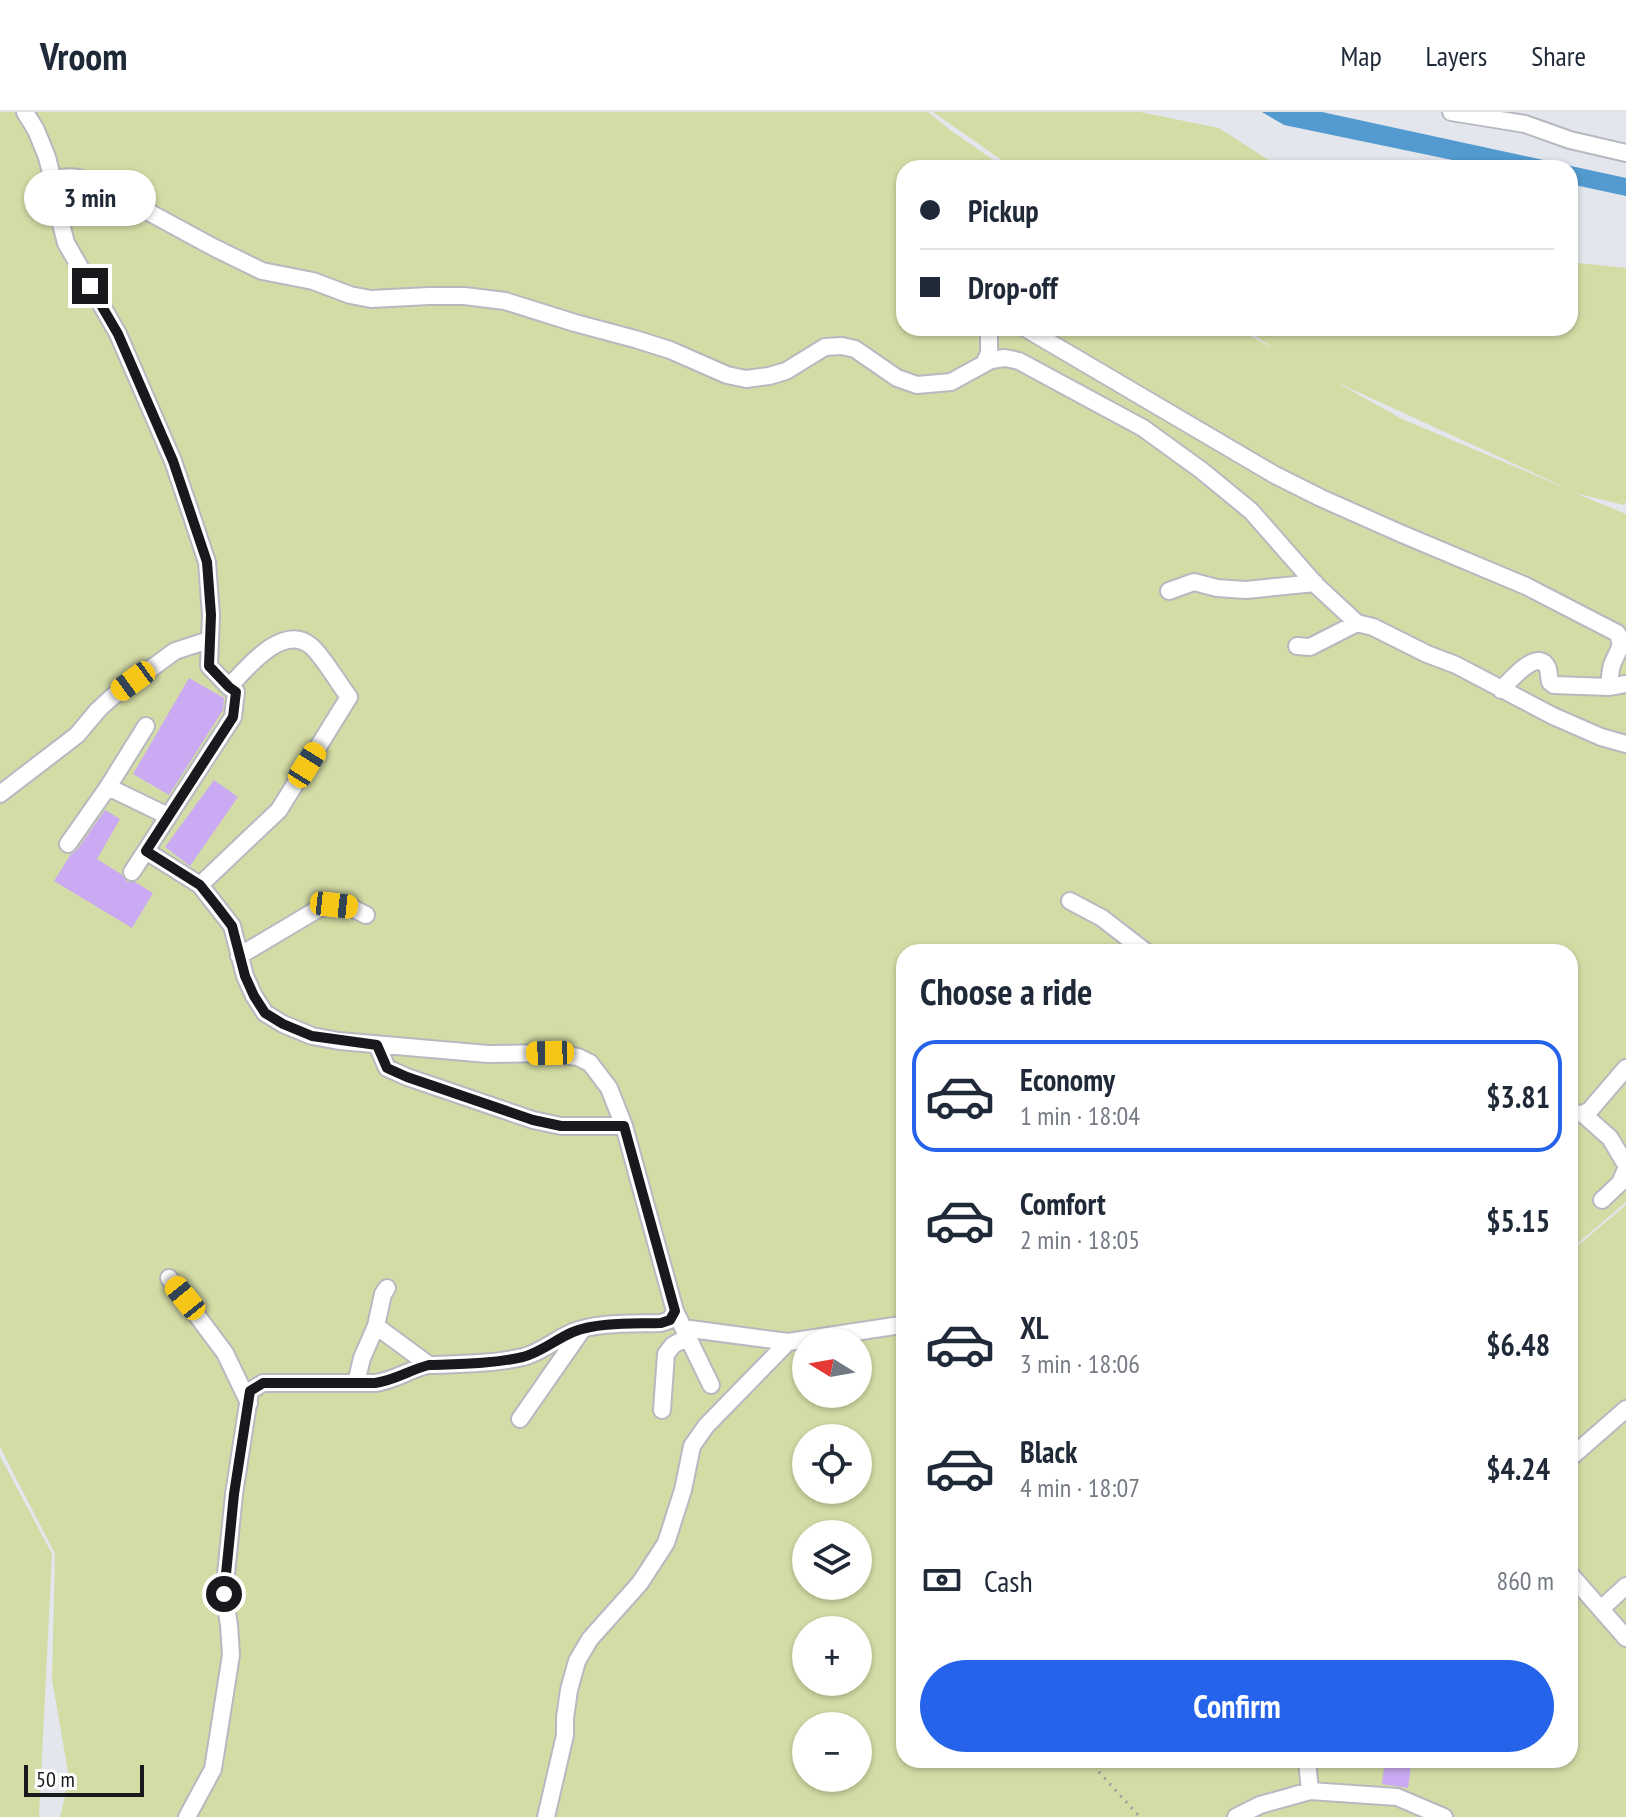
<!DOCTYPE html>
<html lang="en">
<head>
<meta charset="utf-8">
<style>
  body { margin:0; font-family:"PT Sans Narrow",sans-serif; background:#f2f2f3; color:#1f2937; height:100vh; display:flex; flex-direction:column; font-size:30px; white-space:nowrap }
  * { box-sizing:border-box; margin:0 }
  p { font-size:26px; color:#747a83 }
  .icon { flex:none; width:44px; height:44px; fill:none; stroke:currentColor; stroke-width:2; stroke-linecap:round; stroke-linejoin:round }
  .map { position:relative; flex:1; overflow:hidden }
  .details { position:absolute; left:896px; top:832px; width:682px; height:824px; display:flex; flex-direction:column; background:#fff; border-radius:24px; box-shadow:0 2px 6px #0004 }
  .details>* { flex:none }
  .top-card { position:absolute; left:896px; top:48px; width:682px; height:176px; border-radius:24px; box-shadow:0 2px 6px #0004; display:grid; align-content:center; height:176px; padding:0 24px; background:#fff }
  .needle { width:52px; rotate:281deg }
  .buttons { position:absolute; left:792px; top:1216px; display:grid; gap:16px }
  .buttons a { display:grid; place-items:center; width:80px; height:80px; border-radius:50%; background:#fff; box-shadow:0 2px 6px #0004; font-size:40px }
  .scale { position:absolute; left:24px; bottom:20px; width:120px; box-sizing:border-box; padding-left:8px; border:4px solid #18191c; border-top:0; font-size:22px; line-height:28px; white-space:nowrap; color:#18191c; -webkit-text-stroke:6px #fff; paint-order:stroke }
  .end { position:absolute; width:36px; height:36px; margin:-18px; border:10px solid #18191c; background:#fff; box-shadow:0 0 0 4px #fff }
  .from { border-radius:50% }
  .bubble { position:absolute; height:56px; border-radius:28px; background:#fff; box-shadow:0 2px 6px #0004; font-size:26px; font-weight:800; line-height:56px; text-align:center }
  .car { position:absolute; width:24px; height:48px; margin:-24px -12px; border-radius:10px; box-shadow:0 0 6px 2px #0007; background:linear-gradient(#f5c518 24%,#345 0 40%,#f5c518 0 76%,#345 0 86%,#f5c518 0) }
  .top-card b { display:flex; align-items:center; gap:28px; height:76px; font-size:30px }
  .top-card b+b { border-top:2px solid #e0e1e3 }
  .top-card i { width:20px; height:20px; background:#1f2937 }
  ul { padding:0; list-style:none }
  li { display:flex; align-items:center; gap:24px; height:112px; margin:0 16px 12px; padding:0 8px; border:4px solid transparent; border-radius:24px }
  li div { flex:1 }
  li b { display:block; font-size:30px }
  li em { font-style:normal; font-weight:800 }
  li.current { border-color:#2563eb }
  li>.icon { width:72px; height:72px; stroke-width:1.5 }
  h2 { padding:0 24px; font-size:36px; line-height:96px }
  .pay { display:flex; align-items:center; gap:20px; height:88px; padding:0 24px; font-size:30px }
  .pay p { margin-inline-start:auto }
  .primary-button { display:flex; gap:16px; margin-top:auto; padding:16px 24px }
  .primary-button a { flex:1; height:92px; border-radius:48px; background:#2563eb; color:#fff; font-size:32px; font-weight:800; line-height:92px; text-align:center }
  header { display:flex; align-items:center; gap:48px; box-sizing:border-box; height:112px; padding:0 40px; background:#fff; border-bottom:2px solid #e0e1e3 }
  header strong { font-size:38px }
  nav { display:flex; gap:44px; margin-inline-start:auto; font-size:28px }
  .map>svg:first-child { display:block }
  .green { fill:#d4dca6; fill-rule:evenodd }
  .water { fill:#529acf }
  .building { fill:#caaaf3 }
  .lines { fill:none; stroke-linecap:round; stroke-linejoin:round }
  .minor-casing { stroke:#b6b9bf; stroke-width:20 }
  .path { stroke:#999ba1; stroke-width:3; stroke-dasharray:2 6; stroke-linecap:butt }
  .minor { stroke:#fff; stroke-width:16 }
  .route { stroke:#18191c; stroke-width:10 }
</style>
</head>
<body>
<header>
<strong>Vroom</strong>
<nav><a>Map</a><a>Layers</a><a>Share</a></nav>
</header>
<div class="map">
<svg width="1626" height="1705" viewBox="0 0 1626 1705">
  <rect width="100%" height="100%" fill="#e3e6ed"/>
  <path class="green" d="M0,0h928l21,17 56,39h-101v160h332l36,20 -27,-20h325v-66l56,6v233l-2,4 -49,-12 51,21v688l-56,48v-298h-666v808h666v-508l56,-47v612h-1566l9,-39 -17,-99 3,-125 -55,-107zM1336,270l224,103 1,1 -159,-67zM806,1230h52v52h-52zM806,1326h52v52h-52zM806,1422h52v52h-52zM806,1518h52v52h-52zM806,1614h52v52h-52z
    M933,0h207l79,16 62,40h-268z
    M0,1344l52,98 -13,263h-39z"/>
  <path class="water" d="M1262,0h60l304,66v18l-56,-12v-16h-79l-207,-43z"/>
  <path class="building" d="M189,566l35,20 -1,12 -54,85 -36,-21z
    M214,668l24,17 -48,69 -25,-19z
    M105,698l15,9 -23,40 24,15 6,8h8l18,11 -21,35 -78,-47 17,-27 6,-4z
    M1385,1648h27l-4,28 -26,-4z"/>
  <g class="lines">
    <defs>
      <path id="minor" d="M25,0l11,18 11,27 7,28 4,27 8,31 52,91 55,127 17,50 17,51 4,53 -2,51 20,21c17,-18 54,-65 82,-41 12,10 27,37 38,51l-70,113 -79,75 -54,-34
        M1451,0l74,12 45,16 56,13
        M53,67c28,-5 34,-1 51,21
        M58,102l46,-14 26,2 83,45 49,24 51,10 37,14 21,4 58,-3h35l41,5 70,22 60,16 35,11 57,25 19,4 23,-3 17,-5 39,-24 17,-1 13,3 42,29 20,7 34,-3 40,-22 14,-2 14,3 124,67 58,42 50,41 65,74 41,38 16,4 54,27 29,11 97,51 48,21 25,7
        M1025,216l250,147 46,23 81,36 124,52 91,47c8,13 -1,20 -5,32 -2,7 -2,14 -3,22
        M984,252l5,-11v-25
        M1169,479l25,-9 23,6 29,2 69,-7
        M1297,534l13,1 47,-24
        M1501,578c8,-8 38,-45 47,-21 1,4 1,9 2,13l4,3 55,2 17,-3
        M108,675l60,29
        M0,682l77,-59 21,-25 14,-13 63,-46 34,-11
        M68,732l40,-57 38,-61
        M132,760l101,-155 3,-25 -7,-5
        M200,773l32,41 13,50 9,20 11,17 18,11 29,12 27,5 149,13 62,-1 28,4 12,6 19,25 15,38 51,185 36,74
        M1070,789l32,17 44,34
        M239,844l79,-47 16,-4 16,2 16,8
        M377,933l10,23 20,9 126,43 28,6h63
        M1570,1001l13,1 7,-4 36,-42
        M1583,1002l27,24 16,27
        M1602,1088l18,-17 6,-14
        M169,1166l56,75 24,50
        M376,1214l53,39
        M683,1216l105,14 113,-17 3,-2
        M356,1271l6,-25 14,-32 7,-32 4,-6
        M662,1298l4,-56 7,-9 15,-8
        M520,1307l62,-89
        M1570,1346l56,-49
        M1570,1462l56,64
        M1601,1497l25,-23
        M1307,1648l3,31
        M187,1705l26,-48 18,-114 -2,-30 -5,-31 10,-100 16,-103 13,-8h112c22,-3 34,-14 54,-18 31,-1 63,-1 94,-8 19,-5 33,-18 50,-25 25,-10 61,-8 88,-9l9,-3 5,-9
        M546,1705l19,-82v-17l4,-28 8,-29 13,-22 50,-56 26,-40 17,-53 9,-44 14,-20 82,-84
        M1236,1705l24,-12 50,-14 87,6 47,20"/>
    </defs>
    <use href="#minor" class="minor-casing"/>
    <path class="path" d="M1088,1648l52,57"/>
    <use href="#minor" class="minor"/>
  </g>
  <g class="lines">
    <path class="route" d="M90,174l28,48 55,127 34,101 4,53 -2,51 20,21 7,5 -3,25 -87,134 54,34 16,20 16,21 13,50 9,20 11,17 18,11 29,12 65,9 10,23 20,9 126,43 28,6h63l51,185 -5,9 -9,3c-27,1 -63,-1 -88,9 -17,7 -31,20 -50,25 -31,7 -63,7 -94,8 -20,5 -33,15 -54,18h-112l-13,8 -16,103 -10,100"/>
  </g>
</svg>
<div class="buttons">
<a><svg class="needle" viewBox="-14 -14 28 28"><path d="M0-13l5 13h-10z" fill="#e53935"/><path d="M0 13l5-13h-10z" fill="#747a83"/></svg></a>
<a><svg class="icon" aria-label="locate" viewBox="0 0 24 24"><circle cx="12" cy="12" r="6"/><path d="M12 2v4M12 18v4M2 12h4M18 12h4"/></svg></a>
<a><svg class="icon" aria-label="layers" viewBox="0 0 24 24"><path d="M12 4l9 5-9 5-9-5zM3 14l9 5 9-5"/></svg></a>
<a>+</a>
<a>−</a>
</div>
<div class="scale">50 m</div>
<i class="end from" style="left:224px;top:1482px"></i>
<i class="end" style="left:90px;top:174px"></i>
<div class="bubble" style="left:24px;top:58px;width:132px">3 min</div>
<i class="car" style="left:133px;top:569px;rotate:234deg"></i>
<i class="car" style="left:307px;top:653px;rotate:32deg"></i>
<i class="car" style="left:334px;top:793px;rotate:96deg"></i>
<i class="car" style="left:550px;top:941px;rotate:269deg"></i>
<i class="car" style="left:185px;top:1186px;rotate:321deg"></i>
<div class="top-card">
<b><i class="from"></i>Pickup</b>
<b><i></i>Drop-off</b>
</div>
<section class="details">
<h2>Choose a ride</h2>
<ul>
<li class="current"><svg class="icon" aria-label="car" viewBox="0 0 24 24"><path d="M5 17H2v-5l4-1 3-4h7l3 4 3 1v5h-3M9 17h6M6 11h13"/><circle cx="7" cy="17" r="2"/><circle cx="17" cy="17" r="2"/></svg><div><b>Economy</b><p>1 min · 18:04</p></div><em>$3.81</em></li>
<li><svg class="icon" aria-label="car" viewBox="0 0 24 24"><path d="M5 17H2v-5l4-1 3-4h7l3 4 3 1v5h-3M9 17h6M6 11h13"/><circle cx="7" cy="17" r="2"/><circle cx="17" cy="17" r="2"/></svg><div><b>Comfort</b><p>2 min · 18:05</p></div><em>$5.15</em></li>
<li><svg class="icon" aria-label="car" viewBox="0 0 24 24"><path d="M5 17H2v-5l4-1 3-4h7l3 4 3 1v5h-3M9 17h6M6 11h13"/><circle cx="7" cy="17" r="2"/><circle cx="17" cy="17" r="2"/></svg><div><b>XL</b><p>3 min · 18:06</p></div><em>$6.48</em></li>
<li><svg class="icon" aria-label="car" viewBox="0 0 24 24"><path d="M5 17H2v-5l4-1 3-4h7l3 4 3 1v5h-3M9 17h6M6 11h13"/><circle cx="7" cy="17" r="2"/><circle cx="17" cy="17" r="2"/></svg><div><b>Black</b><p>4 min · 18:07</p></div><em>$4.24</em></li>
</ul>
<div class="pay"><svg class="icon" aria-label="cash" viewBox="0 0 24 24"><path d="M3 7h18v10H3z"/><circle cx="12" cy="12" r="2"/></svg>Cash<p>860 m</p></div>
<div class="primary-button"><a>Confirm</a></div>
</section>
</div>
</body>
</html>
